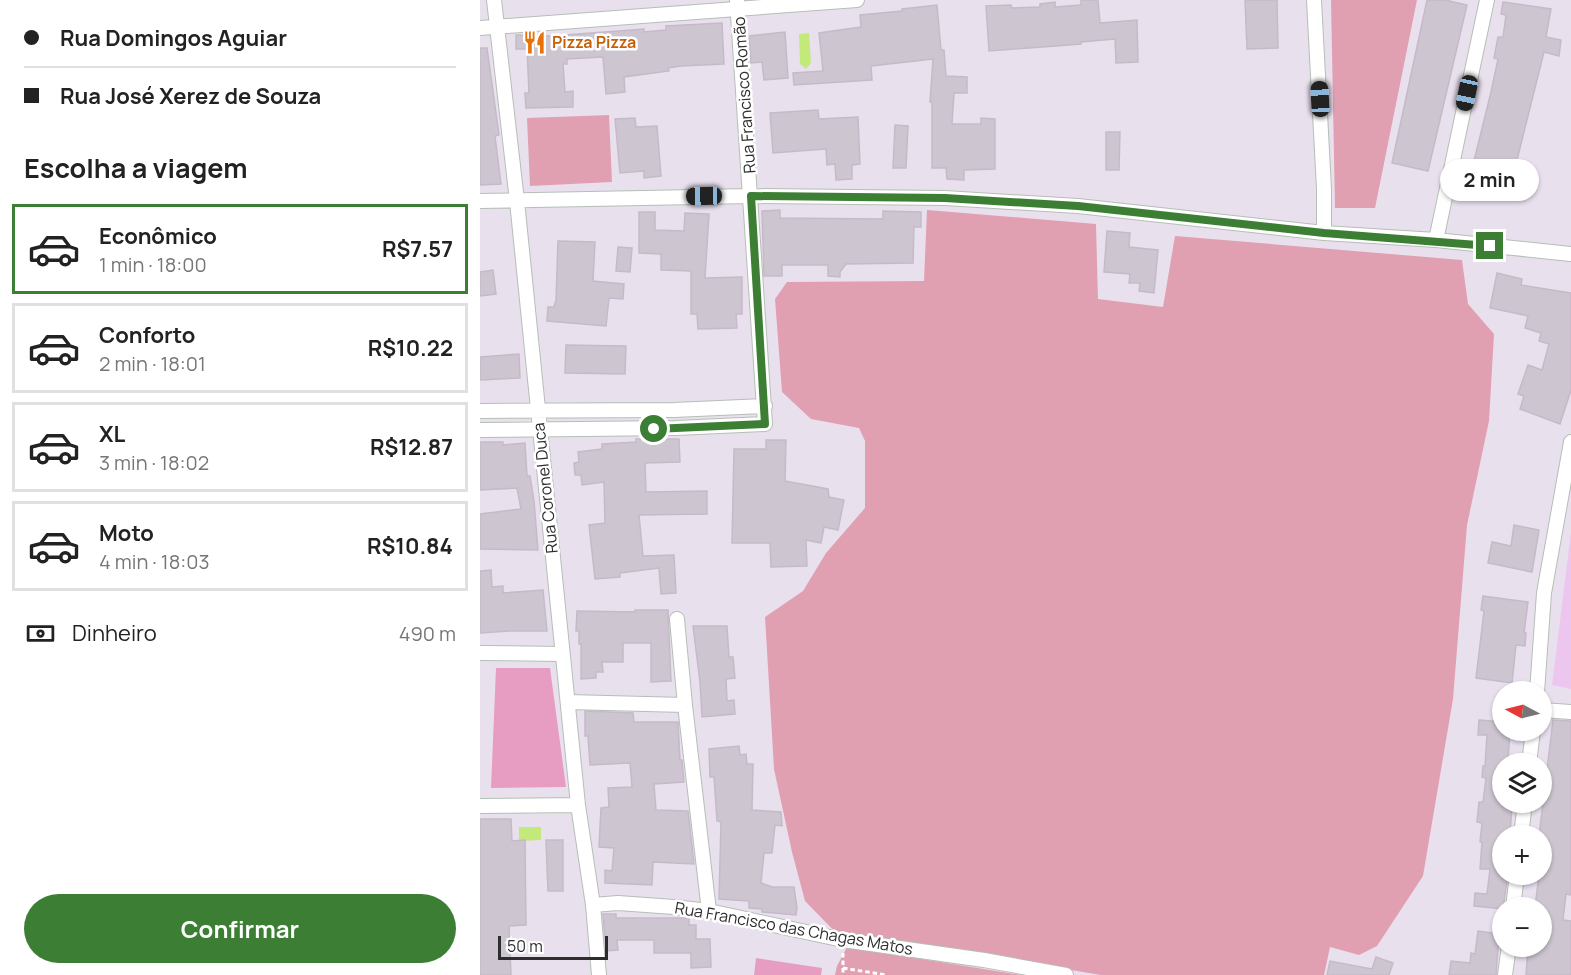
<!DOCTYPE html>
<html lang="pt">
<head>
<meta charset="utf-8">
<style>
  body { margin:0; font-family:Manrope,sans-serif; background:#f2f2f2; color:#222; height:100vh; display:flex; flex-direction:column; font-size:22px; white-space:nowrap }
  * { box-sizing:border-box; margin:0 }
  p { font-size:20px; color:#767676 }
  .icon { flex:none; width:33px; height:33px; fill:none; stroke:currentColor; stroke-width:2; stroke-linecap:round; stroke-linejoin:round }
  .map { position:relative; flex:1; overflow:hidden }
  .sheet { display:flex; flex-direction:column; background:#fff; width:480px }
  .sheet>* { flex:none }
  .top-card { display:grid; align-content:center; height:132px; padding:0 24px; background:#fff }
  .needle { width:39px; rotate:277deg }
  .buttons { position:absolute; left:1012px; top:681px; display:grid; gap:12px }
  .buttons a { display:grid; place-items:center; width:60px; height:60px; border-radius:50%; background:#fff; box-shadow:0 2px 4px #0004; font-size:30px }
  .scale { position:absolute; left:18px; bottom:15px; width:110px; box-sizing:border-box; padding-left:6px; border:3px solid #2d2d2d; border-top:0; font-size:16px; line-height:21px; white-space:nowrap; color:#2d2d2d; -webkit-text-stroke:4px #fff; paint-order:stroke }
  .end { position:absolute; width:27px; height:27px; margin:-14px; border:8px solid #3c7f34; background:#fff; box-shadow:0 0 0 3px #fff }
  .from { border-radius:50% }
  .bubble { position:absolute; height:42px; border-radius:21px; background:#fff; box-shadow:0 2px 4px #0004; font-size:20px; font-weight:700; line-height:42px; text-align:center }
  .car { position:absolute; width:18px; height:36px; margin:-18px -9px; border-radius:8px; box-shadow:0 0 4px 2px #0007; background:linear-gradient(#222 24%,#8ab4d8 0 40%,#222 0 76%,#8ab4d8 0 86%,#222 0) }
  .top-card b { display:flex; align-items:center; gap:21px; height:57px; font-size:22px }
  .top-card b+b { border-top:2px solid #e0e0e0 }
  .top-card i { width:15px; height:15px; background:#222 }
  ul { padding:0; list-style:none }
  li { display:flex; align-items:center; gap:18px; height:90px; margin:0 12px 9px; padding:0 12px; border:3px solid #e0e0e0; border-radius:0px }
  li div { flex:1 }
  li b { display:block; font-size:22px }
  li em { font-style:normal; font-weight:700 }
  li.current { border-color:#3c7f34 }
  li>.icon { width:54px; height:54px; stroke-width:1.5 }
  h2 { padding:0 24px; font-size:27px; line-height:72px }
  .pay { display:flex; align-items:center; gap:15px; height:66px; padding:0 24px; font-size:22px }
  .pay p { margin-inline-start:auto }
  .primary-button { display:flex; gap:12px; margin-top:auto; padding:12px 24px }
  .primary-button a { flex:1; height:69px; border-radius:36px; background:#3c7f34; color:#fff; font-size:24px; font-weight:700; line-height:69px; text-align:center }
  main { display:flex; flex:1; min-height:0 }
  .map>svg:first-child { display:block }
  .green { fill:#e1a0b1 }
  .sand { fill:#edc6f0 }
  .pitch { fill:#e79dc2 }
  .water { fill:#c2e97a }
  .building { fill:#cdc5d0; stroke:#c5bac9; stroke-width:1.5 }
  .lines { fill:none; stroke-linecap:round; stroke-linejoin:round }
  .street-casing { stroke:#b5bfb4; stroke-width:16 }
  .path { stroke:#fff; stroke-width:3; stroke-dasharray:4.5 3; stroke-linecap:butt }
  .street { stroke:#fff; stroke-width:14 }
  .route { stroke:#3c7f34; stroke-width:8 }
  .labels { text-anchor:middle; stroke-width:5; stroke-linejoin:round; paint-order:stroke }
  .food-label { font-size:16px; font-weight:bold; fill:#c56008; stroke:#fff; text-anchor:start }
  .street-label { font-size:16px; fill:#2d2d2d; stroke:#fff }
</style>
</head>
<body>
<main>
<section class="sheet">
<div class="top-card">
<b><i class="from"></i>Rua Domingos Aguiar</b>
<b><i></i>Rua José Xerez de Souza</b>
</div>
<h2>Escolha a viagem</h2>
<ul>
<li class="current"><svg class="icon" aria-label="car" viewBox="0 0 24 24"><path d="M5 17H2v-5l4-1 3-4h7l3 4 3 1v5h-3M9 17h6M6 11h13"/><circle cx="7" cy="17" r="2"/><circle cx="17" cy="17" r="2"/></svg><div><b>Econômico</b><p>1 min · 18:00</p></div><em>R$7.57</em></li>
<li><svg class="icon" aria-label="car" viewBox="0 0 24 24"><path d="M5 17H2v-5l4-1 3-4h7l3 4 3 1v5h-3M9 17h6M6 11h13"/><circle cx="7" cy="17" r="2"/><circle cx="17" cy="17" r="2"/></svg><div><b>Conforto</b><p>2 min · 18:01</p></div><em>R$10.22</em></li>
<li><svg class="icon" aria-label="car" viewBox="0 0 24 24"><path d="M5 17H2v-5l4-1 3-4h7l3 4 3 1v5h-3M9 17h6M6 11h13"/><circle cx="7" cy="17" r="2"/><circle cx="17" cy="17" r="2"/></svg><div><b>XL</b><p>3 min · 18:02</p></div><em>R$12.87</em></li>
<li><svg class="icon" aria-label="car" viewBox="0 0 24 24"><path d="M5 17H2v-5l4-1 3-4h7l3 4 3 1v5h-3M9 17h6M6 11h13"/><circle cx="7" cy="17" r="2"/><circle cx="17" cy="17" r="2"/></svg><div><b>Moto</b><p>4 min · 18:03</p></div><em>R$10.84</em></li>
</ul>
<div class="pay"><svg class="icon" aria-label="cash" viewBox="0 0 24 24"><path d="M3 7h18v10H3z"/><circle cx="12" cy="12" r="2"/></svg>Dinheiro<p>490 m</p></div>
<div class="primary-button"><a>Confirmar</a></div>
</section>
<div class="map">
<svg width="1091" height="975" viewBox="0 0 1091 975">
  <rect width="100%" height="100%" fill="#e9e0ee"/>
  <path class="green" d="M851,0h86l-42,208h-40z
    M129,115l3,67 -82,4 -3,-68z
    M447,210l169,14 2,75 65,8 12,-71 287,24 6,44 26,30 -5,87 -22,104 -14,174 -30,177 -46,70 -18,9 -29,-8 -6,28h-223l-54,-9 -204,-26 -38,-39 -13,-49 -18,-83 -9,-152 38,-26 23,-38 39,-45v-67l-6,-13 -48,-9 -29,-27 -7,-93 12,-17 137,-1z
    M367,947l174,28h-186l2,-9z"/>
  <path class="sand" d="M1091,532v157l-19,-4z"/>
  <path class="pitch" d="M16,668h54l16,119 -75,1z
    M276,958l66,10 -1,7h-67z"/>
  <path class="water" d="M329,33l2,30 -5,6 -6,-5 -1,-30z
    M39,827h22v13l-22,1z"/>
  <path class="building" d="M601,0h17l2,23 37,-3 1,42 -22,1 -1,-24 -34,3v2l-92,7 -3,-45 25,-1 1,3 28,-1v-3l15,-2v5l26,-2z
    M765,0h32l1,48 -31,1z
    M947,0h18l22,5 -39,166 -36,-8z
    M1023,2l48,7 -5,28 15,3 -2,16 -15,-4 -37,148 -40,-11 24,-97 7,-33 -4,-1 4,-21h5l3,-22 -5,-1z
    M457,5l4,45h3l2,26 21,1v16h-13l-2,31h29v-6l14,1v50l-31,1v10l-17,-1 -1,-11h-14v-66h-2l3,-43 -62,7 1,14 -78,5 -1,-12 30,-2 -4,-38 42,-6 -1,-12 42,-4v-2z
    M242,23l2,41 -43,2 -13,2 1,3 -45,6 1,15 -19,2 -3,-37 -36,2v5h-4l2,28 8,-1v16l-47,1 -1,-15h4l-2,-44h-11v-14l35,1 93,-7v3l22,-2v-4z
    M305,32l3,46 -24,2 -2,-18 -11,1 -2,-27z
    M0,48h7l12,87 -4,1 6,48 -21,1z
    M338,110l1,9 39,-2 2,47 -8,1v14l-16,1 -1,-16 -8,1 -1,-16 -53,4 -3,-40z
    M155,118l1,9 21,-1 4,50 -17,2v-7l-24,2 -5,-54z
    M415,125l13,1 -2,42h-13z
    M626,132h14l-1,38h-13z
    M300,210v8l103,1v-8l38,1v15h-7l-1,36 -67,1 -6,8v5l-12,-1v-11h-46v11h-18l-2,-65z
    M159,212h16v18l29,1 1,-18 24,1 -4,64 37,-1v37h-6l1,14 -39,1 -1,-15h-6v-43l-30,-1v-16l-22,-1z
    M627,231l23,2 -1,14 29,3 -4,43 -15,-2 1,-8h-11l1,-9 -26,-2z
    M78,241l37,1 -2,39 31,3 -1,15 -14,-1 -3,28 -59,-5 1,-14h6l2,-7z
    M138,247l14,1 -2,24 -14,-1z
    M13,270l3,24 -16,2v-24z
    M1017,273l25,6 -1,6 50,8v97l-11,34 -40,-15 4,-13 -6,-2 10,-29 14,5 7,-26 -10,-3 2,-8 -16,-5 3,-12 -38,-8z
    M86,345l60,1 -1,28 -60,-1z
    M39,354l1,24 -40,2v-23z
    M156,439h43l1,23 -35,1 1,29 61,-1v23l-68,1 4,41 31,-1 2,38 -15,1 -2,-26 -39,5v4l-25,2 -6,-54 16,-2 -1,-41 -22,3 -1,-10h-6l-1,-12 5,-1 -1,-10 24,-3v-5l34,-2z
    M286,440h20l-1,41 43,8 1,8 15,3 -6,30 -14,-3 -3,16 -15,-3 1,26 -36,1 -1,-24h-38l2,-94h32z
    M0,442h23v3l22,-2 2,33h3l4,25 4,49 -58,-1v-35l41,-5 -4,-21 -37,2z
    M1034,525l25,5 -7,42 -44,-9 4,-21 19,4z
    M11,570l1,17 11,-1v7l40,-3 4,41h-38l-29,2v-62z
    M1003,596l45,6 -4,31h2l-1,13 -9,-1 -4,38 -36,-5 8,-67 -3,-1z
    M155,610h33l3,71 -20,1v-39h-28v19h-21l1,10h-7v6l-15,1v-35h-2v-13h-3l1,-20 58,1z
    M213,626h34l2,31h4l2,21 -9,1 1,22 7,-1 1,14 -33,3 -2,-35z
    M105,711l48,2 1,9h44l2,38h2l2,22 -30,2 2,26 32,1 6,53 -41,-2 -1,23 -47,-2v-13l7,1 2,-23 -15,-1 2,-39 8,-1 -1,-19 24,-1 -2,-24 -40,2 -2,-29h-3z
    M999,720l24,2v8h7l-2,31h-5v43l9,1 -2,31h-7v38h5l-5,35 -29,-3 1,-13 12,1 3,-25h-10l2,-27h-2l2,-19 -5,-1 2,-20h4l3,-24 -4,-1 1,-11h2l2,-31h-9z
    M1073,720l18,1v174l-5,-1 -3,26 8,1v54h-45l2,-29h14v-38h-7l4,-34h3v-38h-3z
    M259,746l1,9 6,-1 1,10h6l-1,46 29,2 1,14 -7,-1 -3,28h-8l-3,30 11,4h22l3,21 -1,7 -34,-3v-3l-13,-1v-7l-30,-2 2,-77 -4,-1 -3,-44h-4l-1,-28z
    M0,819h31l1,22 13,-1 1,85 -17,1 2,49h-31z
    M66,840h17v51h-15z
    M123,914h13v4h73v7h7v14h14l1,28 -20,1v-15h-37v-13h-37l1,10 -12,1z
    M998,931l21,3 -3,41h-47l2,-14 19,2 1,-10 4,1z
    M896,957l17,6 -4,12h-62l3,-14 42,8z"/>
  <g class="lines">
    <defs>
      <path id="street" d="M14,0l23,201 61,604 15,100 6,70
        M834,0l10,189v44
        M0,28l377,-28
        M0,201l271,-5 194,2 133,8 246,27 112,7 135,14
        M956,240l51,-240
        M0,411l194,-1 91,-4
        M0,430l196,-2 89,-4 -28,-424
        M197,619l8,86
        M0,653l82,1
        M1057,692l7,-99 27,-151
        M88,702l117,3 24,206
        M1062,710l29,2
        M1049,764l4,-34
        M0,806l98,-1
        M1041,836l4,-34
        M113,905l25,-2 56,4 35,4 134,29 141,20 82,15
        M1033,908l4,-34
        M1025,975l4,-29"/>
    </defs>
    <use href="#street" class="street-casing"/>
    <path class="path" d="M363,953v22
      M363,968l43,7"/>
    <use href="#street" class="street"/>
  </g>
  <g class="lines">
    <path class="route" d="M174,429l111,-5 -14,-228 194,2 133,8 246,27 166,13"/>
  </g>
  <defs>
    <symbol id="restaurant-bare" viewBox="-9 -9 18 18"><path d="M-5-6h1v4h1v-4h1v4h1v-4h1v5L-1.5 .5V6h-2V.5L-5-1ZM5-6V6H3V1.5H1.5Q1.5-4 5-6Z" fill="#e8710a" stroke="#fff" stroke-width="2.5" paint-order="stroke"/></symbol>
  </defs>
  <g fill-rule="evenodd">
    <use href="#restaurant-bare" x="38" y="26" width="33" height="33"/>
  </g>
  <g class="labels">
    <g class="food-label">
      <text x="72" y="48">Pizza Pizza</text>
    </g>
    <g class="street-label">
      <text transform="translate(264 95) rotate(-94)" y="6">Rua Francisco Romão</text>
      <text transform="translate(65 488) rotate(-96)" y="6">Rua Coronel Duca</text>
      <text transform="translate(314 928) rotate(10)" y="6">Rua Francisco das Chagas Matos</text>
    </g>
  </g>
</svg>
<div class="buttons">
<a><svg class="needle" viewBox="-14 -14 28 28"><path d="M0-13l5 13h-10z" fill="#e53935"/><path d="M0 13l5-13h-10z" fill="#767676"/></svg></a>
<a><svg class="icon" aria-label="layers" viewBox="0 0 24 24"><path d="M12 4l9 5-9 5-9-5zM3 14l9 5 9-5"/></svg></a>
<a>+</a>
<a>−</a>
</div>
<div class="scale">50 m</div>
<i class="end from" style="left:174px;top:429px"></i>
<i class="end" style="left:1010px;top:246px"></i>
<div class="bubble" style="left:960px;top:159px;width:99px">2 min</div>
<i class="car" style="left:987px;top:93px;rotate:192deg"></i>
<i class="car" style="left:840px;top:99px;rotate:357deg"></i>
<i class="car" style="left:224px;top:196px;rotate:269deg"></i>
</div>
</main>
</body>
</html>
